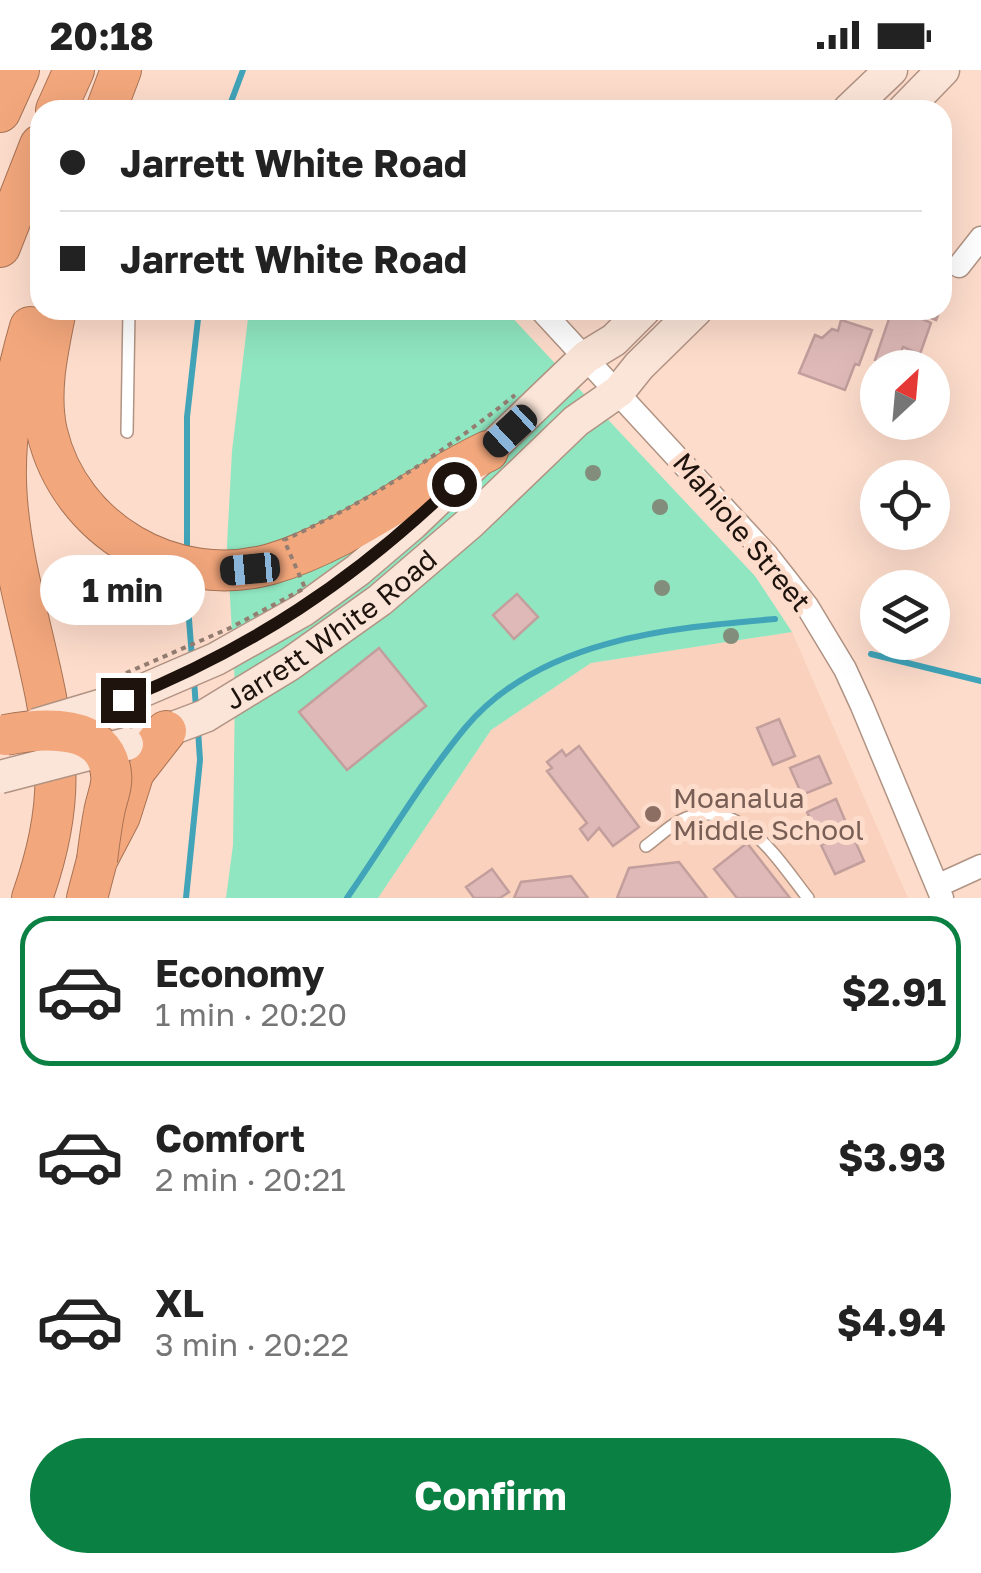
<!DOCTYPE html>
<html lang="en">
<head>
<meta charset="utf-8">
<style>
  body { margin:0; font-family:"Golos Text",sans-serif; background:#f6f6f6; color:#222; height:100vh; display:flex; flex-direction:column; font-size:38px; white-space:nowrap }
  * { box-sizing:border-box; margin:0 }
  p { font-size:32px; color:#767676 }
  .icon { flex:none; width:55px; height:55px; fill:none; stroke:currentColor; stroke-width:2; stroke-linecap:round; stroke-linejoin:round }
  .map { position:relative; height:828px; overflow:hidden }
  .sheet { display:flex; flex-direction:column; background:#fff; flex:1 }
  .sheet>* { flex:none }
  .guide { position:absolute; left:30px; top:30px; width:922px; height:220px; border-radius:30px; box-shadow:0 10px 40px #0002; display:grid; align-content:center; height:220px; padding:0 30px; background:#fff }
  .needle { width:65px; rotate:26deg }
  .buttons { position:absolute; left:860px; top:280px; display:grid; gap:20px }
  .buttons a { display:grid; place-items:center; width:90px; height:90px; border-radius:50%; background:#fff; box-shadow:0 10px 40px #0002; font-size:50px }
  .end { position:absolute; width:45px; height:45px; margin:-22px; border:12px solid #1e130d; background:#fff; box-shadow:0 0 0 5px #fff }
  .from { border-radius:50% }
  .bubble { position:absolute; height:70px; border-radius:35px; background:#fff; box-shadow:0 10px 40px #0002; font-size:32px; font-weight:700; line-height:70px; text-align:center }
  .car { position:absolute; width:30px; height:60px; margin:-30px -15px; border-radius:12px; box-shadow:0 0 8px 2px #0007; background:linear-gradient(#222 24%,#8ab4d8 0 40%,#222 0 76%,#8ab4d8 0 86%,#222 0) }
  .guide b { display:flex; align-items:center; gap:35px; height:95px; font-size:38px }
  .guide b+b { border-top:2px solid #e0e0e0 }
  .guide i { width:25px; height:25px; background:#222 }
  ul { padding:18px 0 0; list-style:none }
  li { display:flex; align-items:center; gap:30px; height:150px; margin:0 20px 15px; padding:0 10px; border:5px solid transparent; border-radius:30px }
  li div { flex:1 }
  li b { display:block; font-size:38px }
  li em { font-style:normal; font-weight:700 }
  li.current { border-color:#0b8043 }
  li>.icon { width:90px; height:90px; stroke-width:1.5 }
  .primary-button { display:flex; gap:20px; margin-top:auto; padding:20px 30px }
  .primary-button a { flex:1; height:115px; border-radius:60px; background:#0b8043; color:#fff; font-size:40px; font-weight:700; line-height:115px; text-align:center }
  .status { display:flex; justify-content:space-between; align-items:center; height:70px; padding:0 50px; background:#fff; direction:ltr }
  .status svg { height:28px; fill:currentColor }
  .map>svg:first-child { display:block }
  .built { fill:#f9d1bc }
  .green { fill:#90e6c1 }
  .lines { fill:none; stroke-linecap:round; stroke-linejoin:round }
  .stream { stroke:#41a4b8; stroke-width:6 }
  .building { fill:#deb9b7; stroke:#c29e9c; stroke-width:2.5 }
  .lane-casing { stroke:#b19383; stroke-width:14 }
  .street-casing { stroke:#b19383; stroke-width:25 }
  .secondary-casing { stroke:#b19383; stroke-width:35 }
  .highway-casing { stroke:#a87355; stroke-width:42 }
  .lane { stroke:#fff; stroke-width:11 }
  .street { stroke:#fff; stroke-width:22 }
  .secondary { stroke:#fbe5d8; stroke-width:32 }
  .highway { stroke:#f3a77c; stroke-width:40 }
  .secondary-bridge-casing { stroke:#b19383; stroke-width:35; stroke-linecap:butt }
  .highway-bridge-casing { stroke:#a87355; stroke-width:42; stroke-linecap:butt }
  .path-bridge { stroke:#947d71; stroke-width:4; stroke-dasharray:5 5; stroke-linecap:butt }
  .secondary-bridge { stroke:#fbe5d8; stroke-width:32 }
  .highway-bridge { stroke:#f3a77c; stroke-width:40 }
  .tree { fill:#838d7b }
  .route { stroke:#1e130d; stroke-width:12 }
  .education-dot { fill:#8d6e63; stroke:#fddccb; stroke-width:4 }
  .labels { text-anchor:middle; stroke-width:10; stroke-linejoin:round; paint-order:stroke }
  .street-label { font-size:28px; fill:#1e130d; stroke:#fddccb }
  .education-label { font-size:28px; fill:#785e54; stroke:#fddccb; text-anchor:start }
</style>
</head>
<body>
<div class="status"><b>20:18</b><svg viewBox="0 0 49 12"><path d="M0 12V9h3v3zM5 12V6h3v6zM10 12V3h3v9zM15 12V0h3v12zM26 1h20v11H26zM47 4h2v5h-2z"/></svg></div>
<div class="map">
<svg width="981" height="828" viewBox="0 0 981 828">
  <rect width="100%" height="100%" fill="#fddccb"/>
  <path class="built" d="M792,562l116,266h-530l113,-168 100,-67z"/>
  <path class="green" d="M249,240h256l250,266 37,56 -201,31 -100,67 -113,168h-152l7,-53 2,-160 -8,-140 5,-94z"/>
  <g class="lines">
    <path class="stream" d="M228,40l15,-40
      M187,483v-136l12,-107
      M186,511l6,77
      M871,584l110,27
      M194,610l2,28
      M186,828l14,-138 -2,-30
      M347,828c39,-56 75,-118 118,-170 74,-89 204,-100 310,-109"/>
  </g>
  <path class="building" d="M892,240h11l28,13 -11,31 -17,-7 -8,20 -20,-7z
    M912,240h28l-4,10z
    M841,250l31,10 -13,35 -4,-1 -10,26 -46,-17 16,-38 7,3 10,-9 6,2z
    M517,524l21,23 -24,22 -21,-24z
    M379,578l47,58 -79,64 -48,-58z
    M779,649l16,37 -22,9 -16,-37z
    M579,676l60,81 -26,19 -14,-18 -11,12 -8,-11 7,-6 -40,-52 5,-3 -5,-6 15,-12 4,6z
    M819,686l12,27 -29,12 -12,-27z
    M836,729l11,26 -28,12 -12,-25z
    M851,762l13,29 -29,13 -14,-29z
    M747,773l43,55h-53l-23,-29z
    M679,792l28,36h-90l12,-30z
    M492,799l17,23 -9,6h-26l-8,-11z
    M571,806l17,22h-74l7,-16z"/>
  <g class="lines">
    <defs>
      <path id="lane" d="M127,362l2,-122
        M646,776c10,-7 21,-18 32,-24 59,-32 100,38 130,76"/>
      <path id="street" d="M959,196l22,-28
        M541,240l226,245 40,51 38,63 17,37 80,192
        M937,816l44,-20"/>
      <g id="secondary">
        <path d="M849,40l42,-40"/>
        <path d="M904,40l39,-40"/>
        <path d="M123,629l93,-40 87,-49 55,-40 54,-46 174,-167 28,-17 30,-30"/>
        <path id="s1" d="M144,669l61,-23 85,-52 90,-64 91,-78 105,-101 43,-30 20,-25 57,-56"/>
      </g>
      <path id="highway" d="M56,40l18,-40
        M106,40l15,-40
        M0,42l19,-42
        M0,177l40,-102
        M56,240c-8,39 -18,82 -9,122 23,98 127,159 224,132 79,-23 144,-79 217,-113
        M30,257c-16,56 -28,114 -23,173 7,89 42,174 48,263 3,45 -8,93 -23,135
        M87,828l10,-38 23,-44 14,-44 32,-41"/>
    </defs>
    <use href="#lane" class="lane-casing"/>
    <use href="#street" class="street-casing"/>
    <use href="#secondary" class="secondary-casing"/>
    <use href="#highway" class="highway-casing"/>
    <use href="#lane" class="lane"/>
    <use href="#street" class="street"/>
    <use href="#secondary" class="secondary"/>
    <use href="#highway" class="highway"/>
    <defs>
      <path id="secondary-bridge" d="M36,655l87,-26
        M0,707l127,-33"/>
      <path id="highway-bridge" d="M5,665c36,-7 101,-13 106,39 2,12 -5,26 -7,39 -3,15 -5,31 -7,47"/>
    </defs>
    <use href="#secondary-bridge" class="secondary-bridge-casing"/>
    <use href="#highway-bridge" class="highway-bridge-casing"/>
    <path class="path-bridge" d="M126,603l104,-45 75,-40 -21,-48c84,-38 159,-87 231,-145"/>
    <use href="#secondary-bridge" class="secondary-bridge"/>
    <use href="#highway-bridge" class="highway-bridge"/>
  </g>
  <g class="tree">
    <circle cx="593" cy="403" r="8"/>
    <circle cx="660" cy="437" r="8"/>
    <circle cx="662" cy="518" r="8"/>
    <circle cx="731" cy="566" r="8"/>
  </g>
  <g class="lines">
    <path class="route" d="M123,630c129,-52 230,-119 331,-216"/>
  </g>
  <circle class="education-dot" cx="653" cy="744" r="10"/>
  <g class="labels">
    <g class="street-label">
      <text transform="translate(742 462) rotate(50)" y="10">Mahiole Street</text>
      <text dy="10" stroke="none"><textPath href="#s1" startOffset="218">Jarrett White Road</textPath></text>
    </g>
    <g class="education-label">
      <text x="673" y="738">Moanalua<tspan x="673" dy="32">Middle School</tspan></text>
    </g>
  </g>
</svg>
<div class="buttons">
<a><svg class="needle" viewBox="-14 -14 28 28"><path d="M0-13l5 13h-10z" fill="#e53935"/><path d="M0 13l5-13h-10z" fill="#767676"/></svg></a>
<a><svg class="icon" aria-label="locate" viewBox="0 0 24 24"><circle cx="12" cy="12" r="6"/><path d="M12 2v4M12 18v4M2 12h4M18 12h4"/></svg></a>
<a><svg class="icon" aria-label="layers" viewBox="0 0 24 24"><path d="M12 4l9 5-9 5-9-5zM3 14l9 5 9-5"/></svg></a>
</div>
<i class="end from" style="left:454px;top:414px"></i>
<i class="end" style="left:123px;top:630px"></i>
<div class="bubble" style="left:40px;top:485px;width:165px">1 min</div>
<i class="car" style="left:510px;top:361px;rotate:227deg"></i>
<i class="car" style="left:250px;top:499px;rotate:265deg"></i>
<div class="guide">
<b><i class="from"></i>Jarrett White Road</b>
<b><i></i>Jarrett White Road</b>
</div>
</div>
<section class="sheet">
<ul>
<li class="current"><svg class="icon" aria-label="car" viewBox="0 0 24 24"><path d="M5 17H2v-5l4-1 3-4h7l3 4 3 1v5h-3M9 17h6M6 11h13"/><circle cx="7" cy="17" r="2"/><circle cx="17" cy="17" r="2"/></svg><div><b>Economy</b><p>1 min · 20:20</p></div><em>$2.91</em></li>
<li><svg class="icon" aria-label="car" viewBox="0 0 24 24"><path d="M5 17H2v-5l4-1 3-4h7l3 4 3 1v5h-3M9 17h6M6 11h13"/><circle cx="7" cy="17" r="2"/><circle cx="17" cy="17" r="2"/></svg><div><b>Comfort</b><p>2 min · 20:21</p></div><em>$3.93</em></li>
<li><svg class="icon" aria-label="car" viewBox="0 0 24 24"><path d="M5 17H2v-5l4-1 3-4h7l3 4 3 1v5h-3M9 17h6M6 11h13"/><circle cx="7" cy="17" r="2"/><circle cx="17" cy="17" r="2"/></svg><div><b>XL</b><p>3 min · 20:22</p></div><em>$4.94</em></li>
</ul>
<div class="primary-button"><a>Confirm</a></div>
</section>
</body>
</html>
